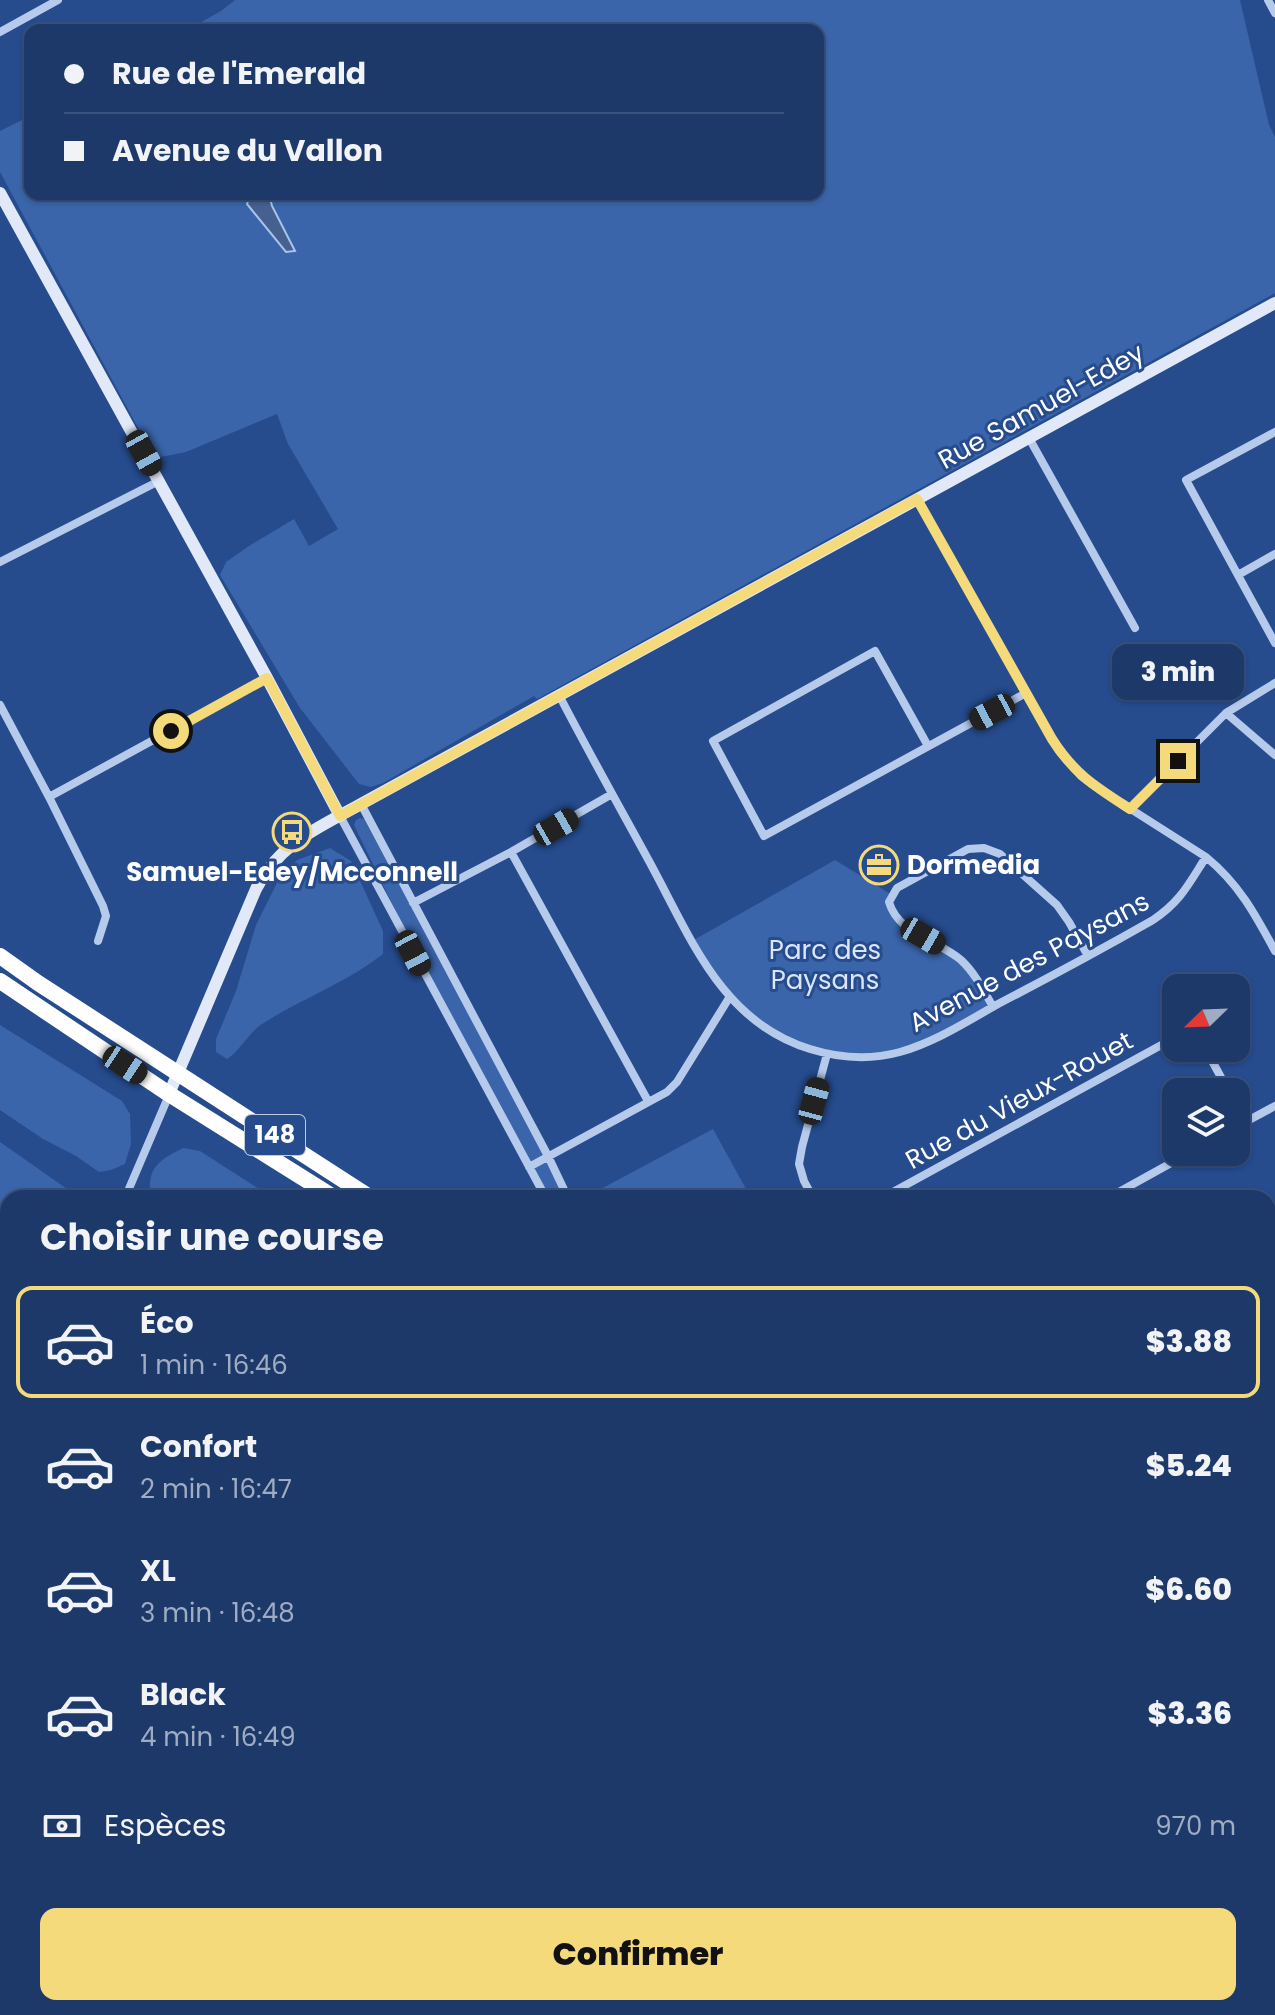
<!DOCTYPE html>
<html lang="fr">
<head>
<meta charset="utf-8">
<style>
  body { margin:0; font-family:Poppins,sans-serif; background:#294472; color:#f1f3f6; height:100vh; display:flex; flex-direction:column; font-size:30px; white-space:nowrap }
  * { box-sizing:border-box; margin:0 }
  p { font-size:26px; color:#a0acc1 }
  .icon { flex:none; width:44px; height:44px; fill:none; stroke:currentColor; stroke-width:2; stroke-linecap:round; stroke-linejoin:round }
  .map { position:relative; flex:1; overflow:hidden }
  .sheet { position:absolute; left:0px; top:1190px; width:1276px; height:826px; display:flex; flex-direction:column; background:#1c396a; border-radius:24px 24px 0 0; box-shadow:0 2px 6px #0004,0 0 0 2px #3a537e }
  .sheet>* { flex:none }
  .hud { position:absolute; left:24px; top:24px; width:800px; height:176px; border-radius:16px; box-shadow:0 2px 6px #0004,0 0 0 2px #3a537e; display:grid; align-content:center; height:176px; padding:0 40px; background:#1c396a }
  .needle { width:52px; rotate:247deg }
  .tools { position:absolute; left:1162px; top:974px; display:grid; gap:16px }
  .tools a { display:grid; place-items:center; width:88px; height:88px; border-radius:16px; background:#1c396a; box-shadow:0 2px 6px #0004,0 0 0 2px #3a537e; font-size:40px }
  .end { position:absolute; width:36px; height:36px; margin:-18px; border:10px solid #f4da7a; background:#111; box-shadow:0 0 0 4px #111 }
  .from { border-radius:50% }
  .bubble { position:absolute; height:56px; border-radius:16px; background:#1c396a; box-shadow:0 2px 6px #0004,0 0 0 2px #3a537e; font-size:26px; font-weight:800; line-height:56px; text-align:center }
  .car { position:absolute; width:24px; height:48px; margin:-24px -12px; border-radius:10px; box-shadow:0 0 6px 2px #0007; background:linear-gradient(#222 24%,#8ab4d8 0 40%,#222 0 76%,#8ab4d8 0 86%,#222 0) }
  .hud b { display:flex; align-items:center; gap:28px; height:76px; font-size:30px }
  .hud b+b { border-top:2px solid #3a537e }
  .hud i { width:20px; height:20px; background:#f1f3f6 }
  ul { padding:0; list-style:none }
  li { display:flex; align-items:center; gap:24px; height:112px; margin:0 16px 12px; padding:0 24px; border:4px solid transparent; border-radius:16px }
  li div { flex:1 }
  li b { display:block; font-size:30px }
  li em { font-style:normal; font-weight:800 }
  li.on { border-color:#f4da7a }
  li>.icon { width:72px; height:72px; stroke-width:1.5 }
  h2 { padding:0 40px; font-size:36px; line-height:96px }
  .pay { display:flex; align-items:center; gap:20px; height:88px; padding:0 40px; font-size:30px }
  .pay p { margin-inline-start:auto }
  .button { display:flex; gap:16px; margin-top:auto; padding:16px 40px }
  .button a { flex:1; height:92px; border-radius:16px; background:#f4da7a; color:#111; font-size:32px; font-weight:800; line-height:92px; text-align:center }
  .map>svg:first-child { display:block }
  .green { fill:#3a65aa }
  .water { fill:#466190; stroke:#aac4eb; stroke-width:2 }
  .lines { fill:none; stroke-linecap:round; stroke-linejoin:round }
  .street { stroke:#b6caeb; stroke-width:8 }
  .secondary { stroke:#e1e9f9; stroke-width:12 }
  .highway { stroke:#fff; stroke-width:16 }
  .route { stroke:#f4da7a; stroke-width:10 }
  .labels { text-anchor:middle; stroke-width:6; stroke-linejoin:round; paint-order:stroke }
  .shield { fill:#264c8e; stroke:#bec9dd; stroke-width:2 }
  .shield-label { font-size:24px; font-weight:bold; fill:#fff }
  .street-label { font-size:26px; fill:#fff; stroke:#264c8e }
  .poi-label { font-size:26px; font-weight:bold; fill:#fff; stroke:#264c8e; text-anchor:start }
  .park-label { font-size:26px; fill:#dae6f8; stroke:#264c8e }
</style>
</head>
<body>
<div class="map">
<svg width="1275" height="2015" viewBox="0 0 1275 2015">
  <rect width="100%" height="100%" fill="#264c8e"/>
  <path class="green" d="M235,0h1005l29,125 6,12v156l-738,406 -3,-3 -151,87 -12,4 -12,-3 -59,-76 -80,-133 6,-13 23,-16 45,-27 15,27 29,-17 -50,-85 -11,-30 -91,38 -25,5 -11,-7 -150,-278v-41l30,-15v78h788v-164h-631l34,-19z
    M360,818l4,1 177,321 27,58h-22l-106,-195 -86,-178 2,-5z
    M330,848l21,13 32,70v23c-37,29 -82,45 -121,70 -14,9 -21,26 -35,35l-11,-7v-13l20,-48 20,-66 23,-46 18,-19z
    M835,860l57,35v18l69,47 32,47 -52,29 -65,21 -77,-11 -52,-31 -55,-74z
    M0,1025l122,76 8,13 1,30 -6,20 -14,6 -12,2 -23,-16 -33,-17 -43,-29z
    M713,1129l38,69h-167z
    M0,1142l80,56h-72v606l-8,4z
    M183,1148l17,3 73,47h-122c-5,-30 8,-38 32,-50z"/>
  <path class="water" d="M252,194h17l3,12 23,45 -9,1 -39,-48 3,-8z"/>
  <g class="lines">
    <path class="street" d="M1268,0l7,13
      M0,32l58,-32
      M1275,432l-89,48 89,163
      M1029,438l106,190
      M917,499l143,253 21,24 12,9 113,72c33,27 49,57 69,94
      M0,562l159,-81
      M1238,575l37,-21
      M559,695c29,56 60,111 90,166 41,75 72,161 161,188 29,9 61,11 90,3 35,-10 66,-30 98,-48 52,-27 104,-55 155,-84 28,-19 35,-35 53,-63
      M0,705l49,92 54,109 3,10 -8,25
      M1226,713l49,42
      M928,746l-53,-95 -162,90 51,95 262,-143
      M49,797l218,-119
      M361,804l187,352 20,42
      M1130,809l96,-96 49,-30
      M340,816l206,382
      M511,852l137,249
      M413,903l98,-51 101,-58
      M993,1007c-9,-16 -18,-34 -32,-47 -23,-20 -63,-26 -72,-58l8,-14 71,-39 16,-1 16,6 57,51 12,17 19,34
      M1205,1048l24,44
      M1236,1104l10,18
      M1236,1127l39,-21
      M529,1167l138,-75 10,-10 52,-84
      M125,1198l44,-103
      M813,1198l-9,-17 -5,-17 3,-17 25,-93
      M882,1198l294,-161
      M1108,1198l83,-46
      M1268,1245l7,-4
      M1268,1371l7,-4
      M1268,1648l7,-4
      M1268,1773l7,-4
      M1268,1899l7,-4
      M213,2008l7,7
      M425,2008l4,7
      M554,2008l4,7
      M678,2008l4,7
      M1010,2008l3,7
      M1132,2008l4,7
      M36,2015l4,-7
      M598,2015l13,-7"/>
    <path class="secondary" d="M0,193l267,485 73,138
      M169,1094l87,-205c23,-46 62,-61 105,-85l914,-501
      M1268,1497l7,-3
      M1268,1521l7,-4
      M323,2015l11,-7
      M365,2015l13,-7"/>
    <path class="highway" d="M0,956l38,27 333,215
      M0,981l169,113 166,104
      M931,2008l4,7
      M955,2008l4,7"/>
  </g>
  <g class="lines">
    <path class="route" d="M171,731l96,-53 73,138 577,-317 135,240c22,35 44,48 78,70l48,-48"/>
  </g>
  <defs>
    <symbol id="bus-ring" viewBox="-11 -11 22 22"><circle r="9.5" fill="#264c8e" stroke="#f4da7a" stroke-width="1.5"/><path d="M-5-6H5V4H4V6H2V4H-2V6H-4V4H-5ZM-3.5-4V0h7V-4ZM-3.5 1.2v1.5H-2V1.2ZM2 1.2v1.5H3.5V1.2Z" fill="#f4da7a"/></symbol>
    <symbol id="office-ring" viewBox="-11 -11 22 22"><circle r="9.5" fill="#264c8e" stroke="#f4da7a" stroke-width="1.5"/><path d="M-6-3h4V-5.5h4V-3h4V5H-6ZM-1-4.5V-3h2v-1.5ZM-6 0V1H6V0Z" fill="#f4da7a"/></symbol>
  </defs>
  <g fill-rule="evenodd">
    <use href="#bus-ring" x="270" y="810" width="44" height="44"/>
    <use href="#office-ring" x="857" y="843" width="44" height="44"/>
  </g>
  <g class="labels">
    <rect class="shield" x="245" y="1115" width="60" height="40" rx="6"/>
    <g class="shield-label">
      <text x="275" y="1143">148</text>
    </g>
    <g class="street-label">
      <text transform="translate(1041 406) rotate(-29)" y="9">Rue Samuel-Edey</text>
      <text transform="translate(1029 962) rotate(-28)" y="9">Avenue des Paysans</text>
      <text transform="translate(1019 1100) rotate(-29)" y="9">Rue du Vieux-Rouet</text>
    </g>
    <g class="poi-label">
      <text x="907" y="874">Dormedia</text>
      <text x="292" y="881" text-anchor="middle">Samuel-Edey/Mcconnell</text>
    </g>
    <g class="park-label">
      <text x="825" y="959">Parc des<tspan x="825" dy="30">Paysans</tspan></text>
    </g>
  </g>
</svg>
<div class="tools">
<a><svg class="needle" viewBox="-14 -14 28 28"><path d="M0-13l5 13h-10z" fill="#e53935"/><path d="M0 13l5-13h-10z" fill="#a0acc1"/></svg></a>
<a><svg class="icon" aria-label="layers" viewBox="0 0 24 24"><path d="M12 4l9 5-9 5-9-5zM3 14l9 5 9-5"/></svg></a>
</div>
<i class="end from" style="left:171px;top:731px"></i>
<i class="end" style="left:1178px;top:761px"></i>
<div class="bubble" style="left:1112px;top:644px;width:132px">3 min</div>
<i class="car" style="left:144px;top:453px;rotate:151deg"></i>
<i class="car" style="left:992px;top:712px;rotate:242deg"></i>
<i class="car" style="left:556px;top:827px;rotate:60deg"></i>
<i class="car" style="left:923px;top:936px;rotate:120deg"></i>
<i class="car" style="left:413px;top:953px;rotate:152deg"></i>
<i class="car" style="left:125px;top:1065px;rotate:123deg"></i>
<i class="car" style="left:814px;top:1101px;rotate:15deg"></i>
<div class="hud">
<b><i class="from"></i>Rue de l'Emerald</b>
<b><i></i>Avenue du Vallon</b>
</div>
<section class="sheet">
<h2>Choisir une course</h2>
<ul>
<li class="on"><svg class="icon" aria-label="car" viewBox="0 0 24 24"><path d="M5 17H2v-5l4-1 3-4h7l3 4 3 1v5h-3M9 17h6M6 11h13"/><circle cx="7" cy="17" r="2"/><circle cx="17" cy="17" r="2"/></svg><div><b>Éco</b><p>1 min · 16:46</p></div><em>$3.88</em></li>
<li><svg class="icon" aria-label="car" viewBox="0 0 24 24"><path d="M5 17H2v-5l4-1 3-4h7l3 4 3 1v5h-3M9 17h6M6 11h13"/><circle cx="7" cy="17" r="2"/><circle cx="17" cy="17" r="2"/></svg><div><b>Confort</b><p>2 min · 16:47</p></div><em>$5.24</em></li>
<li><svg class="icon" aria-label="car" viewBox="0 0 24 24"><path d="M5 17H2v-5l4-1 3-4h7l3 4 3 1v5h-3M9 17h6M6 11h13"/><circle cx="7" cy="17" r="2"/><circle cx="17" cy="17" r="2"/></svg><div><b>XL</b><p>3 min · 16:48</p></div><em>$6.60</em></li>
<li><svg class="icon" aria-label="car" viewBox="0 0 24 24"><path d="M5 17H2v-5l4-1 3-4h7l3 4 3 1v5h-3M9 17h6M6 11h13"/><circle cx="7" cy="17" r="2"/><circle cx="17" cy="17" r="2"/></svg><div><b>Black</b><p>4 min · 16:49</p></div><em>$3.36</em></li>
</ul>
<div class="pay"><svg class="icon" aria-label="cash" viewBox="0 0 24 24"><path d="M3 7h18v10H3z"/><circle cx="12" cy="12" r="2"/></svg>Espèces<p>970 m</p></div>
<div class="button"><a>Confirmer</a></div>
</section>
</div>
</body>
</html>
